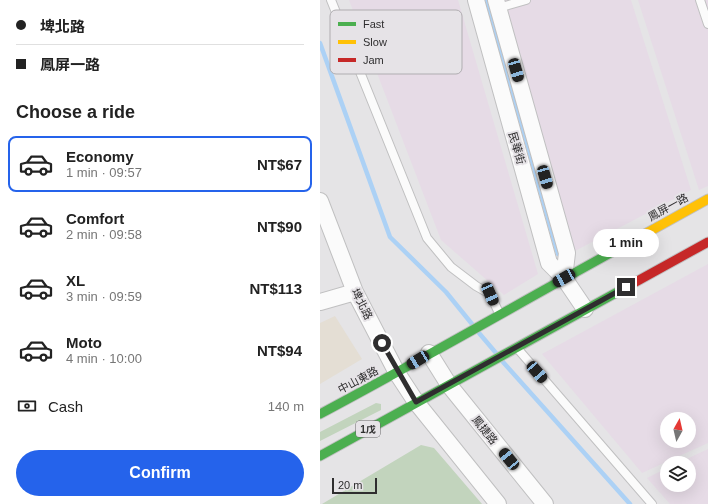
<!DOCTYPE html>
<html lang="en">
<head>
<meta charset="utf-8">
<style>
  body { margin:0; font-family:Arial,"Noto Sans TC",sans-serif; background:#f2f2f2; color:#222; height:100vh; display:flex; flex-direction:column; font-size:15px; white-space:nowrap }
  * { box-sizing:border-box; margin:0 }
  p { font-size:13px; color:#767676 }
  .icon { flex:none; width:22px; height:22px; fill:none; stroke:currentColor; stroke-width:2; stroke-linecap:round; stroke-linejoin:round }
  .map { position:relative; flex:1; overflow:hidden }
  .details { display:flex; flex-direction:column; background:#fff; width:320px }
  .details>* { flex:none }
  .banner { display:grid; align-content:center; height:88px; padding:0 16px; background:#fff }
  .needle { width:26px; rotate:8deg }
  .controls { position:absolute; left:340px; top:412px; display:grid; gap:8px }
  .controls a { display:grid; place-items:center; width:36px; height:36px; border-radius:50%; background:#fff; box-shadow:0 4px 16px #0002; font-size:20px }
  .scale { position:absolute; left:12px; bottom:10px; width:45px; box-sizing:border-box; padding-left:4px; border:2px solid #2f2e2f; border-top:0; font-size:11px; line-height:14px; white-space:nowrap; color:#2f2e2f; -webkit-text-stroke:3px #e6e3e7; paint-order:stroke }
  .end { position:absolute; width:18px; height:18px; margin:-9px; border:5px solid #2f2e2f; background:#fff; box-shadow:0 0 0 2px #fff }
  .from { border-radius:50% }
  .bubble { position:absolute; height:28px; border-radius:14px; background:#fff; box-shadow:0 4px 16px #0002; font-size:13px; font-weight:700; line-height:28px; text-align:center }
  .car { position:absolute; width:12px; height:24px; margin:-12px -6px; border-radius:5px; box-shadow:0 0 3px 1px #0007; background:linear-gradient(#222 24%,#8ab4d8 0 40%,#222 0 76%,#8ab4d8 0 86%,#222 0) }
  .banner b { display:flex; align-items:center; gap:14px; height:38px; font-size:15px }
  .banner b+b { border-top:1px solid #e0e0e0 }
  .banner i { width:10px; height:10px; background:#222 }
  ul { padding:0; list-style:none }
  li { display:flex; align-items:center; gap:12px; height:56px; margin:0 8px 6px; padding:0 8px; border:2px solid transparent; border-radius:8px }
  li div { flex:1 }
  li b { display:block; font-size:15px }
  li em { font-style:normal; font-weight:700 }
  li.active { border-color:#2563eb }
  li>.icon { width:36px; height:36px; stroke-width:1.5 }
  h2 { padding:0 16px; font-size:18px; line-height:48px }
  .pay { display:flex; align-items:center; gap:10px; height:44px; padding:0 16px; font-size:15px }
  .pay p { margin-inline-start:auto }
  .button { display:flex; gap:8px; margin-top:auto; padding:8px 16px }
  .button a { flex:1; height:46px; border-radius:24px; background:#2563eb; color:#fff; font-size:16px; font-weight:700; line-height:46px; text-align:center }
  main { display:flex; flex:1; min-height:0 }
  .map>svg:first-child { display:block }
  .commercial { fill:#e4ded4 }
  .industrial { fill:#e6dbe6; fill-rule:evenodd }
  .green { fill:#c2d4bd }
  .lines { fill:none; stroke-linecap:round; stroke-linejoin:round }
  .stream { stroke:#acd1f5; stroke-width:4.5 }
  .lane-casing { stroke:#c0c0c1; stroke-width:10 }
  .street-casing { stroke:#c0c0c1; stroke-width:18 }
  .fast-casing { stroke:#c0c0c1; stroke-width:11 }
  .slow-casing { stroke:#c0c0c1; stroke-width:11 }
  .jam-casing { stroke:#c0c0c1; stroke-width:11 }
  .lane { stroke:#fbfbfb; stroke-width:8 }
  .street { stroke:#fbfbfb; stroke-width:16 }
  .fast { stroke:#4caf50; stroke-width:9 }
  .slow { stroke:#ffc107; stroke-width:9 }
  .jam { stroke:#c62828; stroke-width:9 }
  .route { stroke:#2f2e2f; stroke-width:5 }
  .labels { text-anchor:middle; stroke-width:4; stroke-linejoin:round; paint-order:stroke }
  .shield { fill:#e6e3e7; stroke:#666466; stroke-width:1 }
  .shield-label { font-size:10px; font-weight:bold; fill:#2f2e2f }
  .street-label { font-size:11px; fill:#2f2e2f; stroke:#e6e3e7 }
  .key { fill:#e6e3e7; stroke:#afadb0; stroke-width:1 }
  .key-label { font-size:11px; fill:#2f2e2f }
</style>
</head>
<body>
<main>
<section class="details">
<div class="banner">
<b><i class="from"></i>埤北路</b>
<b><i></i>鳳屏一路</b>
</div>
<h2>Choose a ride</h2>
<ul>
<li class="active"><svg class="icon" aria-label="car" viewBox="0 0 24 24"><path d="M5 17H2v-5l4-1 3-4h7l3 4 3 1v5h-3M9 17h6M6 11h13"/><circle cx="7" cy="17" r="2"/><circle cx="17" cy="17" r="2"/></svg><div><b>Economy</b><p>1 min · 09:57</p></div><em>NT$67</em></li>
<li><svg class="icon" aria-label="car" viewBox="0 0 24 24"><path d="M5 17H2v-5l4-1 3-4h7l3 4 3 1v5h-3M9 17h6M6 11h13"/><circle cx="7" cy="17" r="2"/><circle cx="17" cy="17" r="2"/></svg><div><b>Comfort</b><p>2 min · 09:58</p></div><em>NT$90</em></li>
<li><svg class="icon" aria-label="car" viewBox="0 0 24 24"><path d="M5 17H2v-5l4-1 3-4h7l3 4 3 1v5h-3M9 17h6M6 11h13"/><circle cx="7" cy="17" r="2"/><circle cx="17" cy="17" r="2"/></svg><div><b>XL</b><p>3 min · 09:59</p></div><em>NT$113</em></li>
<li><svg class="icon" aria-label="car" viewBox="0 0 24 24"><path d="M5 17H2v-5l4-1 3-4h7l3 4 3 1v5h-3M9 17h6M6 11h13"/><circle cx="7" cy="17" r="2"/><circle cx="17" cy="17" r="2"/></svg><div><b>Moto</b><p>4 min · 10:00</p></div><em>NT$94</em></li>
</ul>
<div class="pay"><svg class="icon" aria-label="cash" viewBox="0 0 24 24"><path d="M3 7h18v10H3z"/><circle cx="12" cy="12" r="2"/></svg>Cash<p>140 m</p></div>
<div class="button"><a>Confirm</a></div>
</section>
<div class="map">
<svg width="388" height="504" viewBox="0 0 388 504">
  <rect width="100%" height="100%" fill="#e5e4e6"/>
  <path class="commercial" d="M15,316l27,43 -42,25v-61z"/>
  <path class="industrial" d="M29,0h109l80,274 -34,21 -63,-55z
    M185,0h126l60,190 -116,61z
    M318,0h70v186l-9,4z
    M388,264v179l-66,30 -100,-119zM347,419h22v22h-22z
    M388,449v55h-38l-23,-26 20,-10v17h22v-22h-11z"/>
  <path class="green" d="M56,403l5,1v6l-61,31v-9z
    M101,445l13,3 48,56h-160z"/>
  <g class="lines">
    <path class="stream" d="M167,0l71,254
      M0,43l70,194 56,55 26,32
      M159,333l17,20
      M183,362l127,142"/>
    <defs>
      <path id="lane" d="M11,0l96,238 24,29 25,19 14,8 9,19
        M380,0l8,24
        M178,8l28,-8
        M197,348l135,156"/>
      <path id="street" d="M156,0l73,263 15,15 21,31
        M176,0l71,253 -3,25
        M0,201l35,91 42,81 19,29 82,102
        M0,302l35,-10
        M109,353l20,32 96,119"/>
      <path id="fast" d="M0,414c109,-58 215,-120 323,-179
        M0,456l312,-172"/>
      <path id="slow" d="M323,235l65,-36"/>
      <path id="jam" d="M312,284l76,-42"/>
    </defs>
    <use href="#lane" class="lane-casing"/>
    <use href="#street" class="street-casing"/>
    <use href="#fast" class="fast-casing"/>
    <use href="#slow" class="slow-casing"/>
    <use href="#jam" class="jam-casing"/>
    <use href="#lane" class="lane"/>
    <use href="#street" class="street"/>
    <use href="#fast" class="fast"/>
    <use href="#slow" class="slow"/>
    <use href="#jam" class="jam"/>
  </g>
  <g class="lines">
    <path class="route" d="M62,343l34,59 210,-115"/>
  </g>
  <g class="labels">
    <rect class="shield" x="36" y="421" width="24" height="16" rx="3"/>
    <g class="shield-label">
      <text x="48" y="433">1戊</text>
    </g>
    <g class="street-label">
      <text transform="translate(197 148) rotate(74)" y="4">民華街</text>
      <text transform="translate(348 207) rotate(-29)" y="4">鳳屏一路</text>
      <text transform="translate(42 304) rotate(63)" y="4">埤北路</text>
      <text transform="translate(38 380) rotate(-28)" y="4">中山東路</text>
      <text transform="translate(165 430) rotate(51)" y="4">鳳捷路</text>
    </g>
  </g>
  <rect x="10" y="10" width="132" height="64" rx="6" class="key"/>
  <rect x="18" y="22" width="18" height="4" fill="#4caf50"/>
  <rect x="18" y="40" width="18" height="4" fill="#ffc107"/>
  <rect x="18" y="58" width="18" height="4" fill="#c62828"/>
  <g class="key-label">
    <text x="43" y="28">Fast</text>
    <text x="43" y="46">Slow</text>
    <text x="43" y="64">Jam</text>
  </g>
</svg>
<div class="controls">
<a><svg class="needle" viewBox="-14 -14 28 28"><path d="M0-13l5 13h-10z" fill="#e53935"/><path d="M0 13l5-13h-10z" fill="#767676"/></svg></a>
<a><svg class="icon" aria-label="layers" viewBox="0 0 24 24"><path d="M12 4l9 5-9 5-9-5zM3 14l9 5 9-5"/></svg></a>
</div>
<div class="scale">20 m</div>
<i class="end from" style="left:62px;top:343px"></i>
<i class="end" style="left:306px;top:287px"></i>
<div class="bubble" style="left:273px;top:229px;width:66px">1 min</div>
<i class="car" style="left:196px;top:70px;rotate:164deg"></i>
<i class="car" style="left:225px;top:177px;rotate:164deg"></i>
<i class="car" style="left:244px;top:278px;rotate:241deg"></i>
<i class="car" style="left:170px;top:294px;rotate:156deg"></i>
<i class="car" style="left:98px;top:360px;rotate:239deg"></i>
<i class="car" style="left:217px;top:372px;rotate:139deg"></i>
<i class="car" style="left:189px;top:459px;rotate:321deg"></i>
</div>
</main>
</body>
</html>
